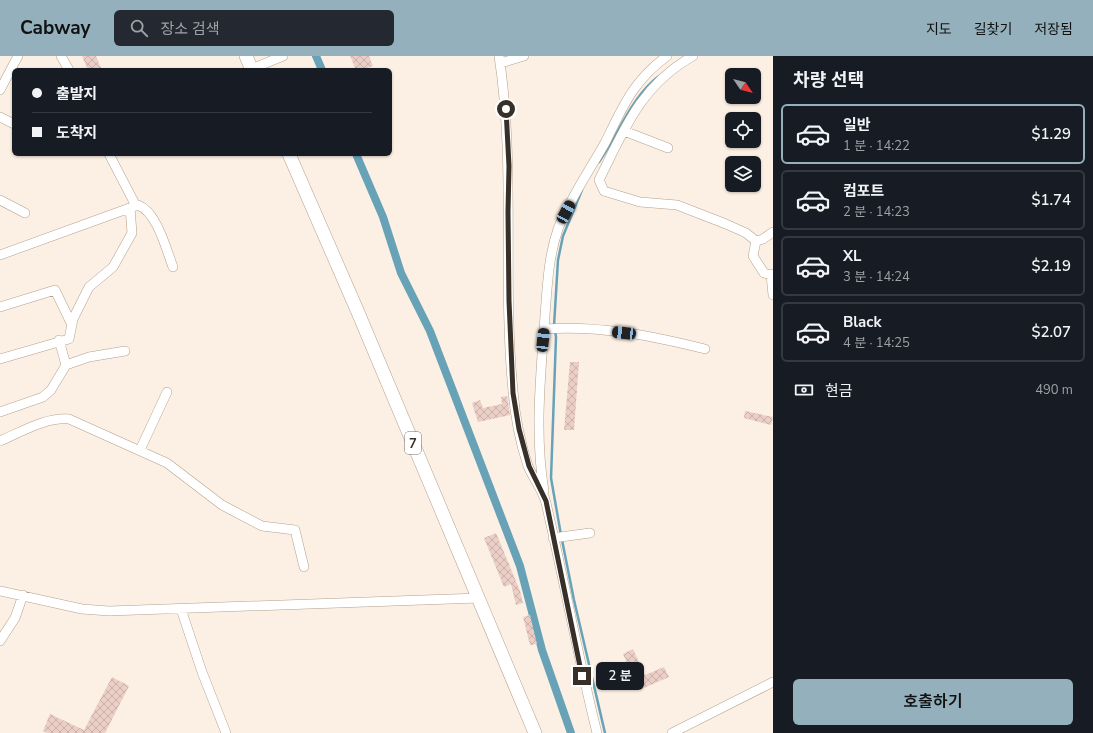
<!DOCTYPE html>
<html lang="ko">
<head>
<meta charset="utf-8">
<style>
  body { margin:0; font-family:"Nunito Sans","Noto Sans KR",sans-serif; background:#242831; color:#f1f3f6; height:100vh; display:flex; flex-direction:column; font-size:15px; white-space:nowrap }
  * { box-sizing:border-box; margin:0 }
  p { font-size:13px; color:#9ea1a6 }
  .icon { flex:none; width:22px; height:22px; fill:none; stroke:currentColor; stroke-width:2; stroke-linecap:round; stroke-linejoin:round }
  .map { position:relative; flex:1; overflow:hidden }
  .details { display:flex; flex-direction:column; background:#171b24; width:320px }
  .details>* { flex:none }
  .banner { position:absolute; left:12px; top:12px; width:380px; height:88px; border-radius:6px; box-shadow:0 1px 3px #0004; display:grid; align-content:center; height:88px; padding:0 20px; background:#171b24 }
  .needle { width:26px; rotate:125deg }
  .fabs { position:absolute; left:725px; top:12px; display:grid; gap:8px }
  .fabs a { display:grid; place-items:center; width:36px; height:36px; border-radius:6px; background:#171b24; box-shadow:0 1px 3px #0004; font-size:20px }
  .end { position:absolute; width:18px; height:18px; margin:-9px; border:5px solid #372f28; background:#fff; box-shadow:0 0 0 2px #fff }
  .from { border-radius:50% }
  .bubble { position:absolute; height:28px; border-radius:6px; background:#171b24; box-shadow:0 1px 3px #0004; font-size:13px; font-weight:600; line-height:28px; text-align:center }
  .car { position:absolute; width:12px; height:24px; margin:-12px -6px; border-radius:5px; box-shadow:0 0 3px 1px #0007; background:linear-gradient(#222 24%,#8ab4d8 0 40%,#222 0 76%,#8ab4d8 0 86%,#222 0) }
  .banner b { display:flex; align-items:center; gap:14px; height:38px; font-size:15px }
  .banner b+b { border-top:1px solid #363941 }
  .banner i { width:10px; height:10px; background:#f1f3f6 }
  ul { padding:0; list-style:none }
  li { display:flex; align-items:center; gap:12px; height:60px; margin:0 8px 6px; padding:0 12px; border:2px solid #363941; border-radius:6px }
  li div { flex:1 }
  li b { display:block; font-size:15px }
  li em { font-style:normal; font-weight:600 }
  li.selected { border-color:#93b0bc }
  li>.icon { width:36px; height:36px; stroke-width:1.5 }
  h2 { padding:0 20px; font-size:18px; line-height:48px }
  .pay { display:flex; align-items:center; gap:10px; height:44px; padding:0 20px; font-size:15px }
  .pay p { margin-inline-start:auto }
  .action { display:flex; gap:8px; margin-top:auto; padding:8px 20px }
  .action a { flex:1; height:46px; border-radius:6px; background:#93b0bc; color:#111; font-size:16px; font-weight:600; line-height:46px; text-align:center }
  header { display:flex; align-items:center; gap:24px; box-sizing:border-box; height:56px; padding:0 20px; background:#93b0bc; color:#111 }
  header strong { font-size:19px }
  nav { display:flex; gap:22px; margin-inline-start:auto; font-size:14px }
  .search { width:280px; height:36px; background:#242831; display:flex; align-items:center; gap:10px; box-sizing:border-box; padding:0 14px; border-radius:6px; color:#9ea1a6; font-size:15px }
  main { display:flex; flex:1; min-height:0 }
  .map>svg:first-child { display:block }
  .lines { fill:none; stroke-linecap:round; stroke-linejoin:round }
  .stream { stroke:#67a2b7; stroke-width:2.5 }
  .canal { stroke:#67a2b7; stroke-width:8 }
  .building { fill:url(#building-cross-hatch) }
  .minor-casing { stroke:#b3a08d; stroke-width:10 }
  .highway-casing { stroke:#b3a08d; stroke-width:14 }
  .minor { stroke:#fff; stroke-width:9 }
  .highway { stroke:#fff; stroke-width:13 }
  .route { stroke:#372f28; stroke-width:5 }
  .labels { text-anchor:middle; stroke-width:4; stroke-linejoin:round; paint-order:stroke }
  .shield { fill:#fff; stroke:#736d68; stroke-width:1 }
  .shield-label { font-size:13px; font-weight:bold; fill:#372f28 }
</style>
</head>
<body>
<header>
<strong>Cabway</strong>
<div class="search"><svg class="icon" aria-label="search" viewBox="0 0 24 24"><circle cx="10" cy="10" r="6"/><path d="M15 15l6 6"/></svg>장소 검색</div>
<nav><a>지도</a><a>길찾기</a><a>저장됨</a></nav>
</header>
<main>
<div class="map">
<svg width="773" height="677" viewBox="0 0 773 677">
  <defs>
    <pattern id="building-cross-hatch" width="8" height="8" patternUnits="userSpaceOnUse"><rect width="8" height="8" fill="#ebcec6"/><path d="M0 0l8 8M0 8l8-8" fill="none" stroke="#cab1aa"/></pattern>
  </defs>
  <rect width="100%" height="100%" fill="#fcf0e4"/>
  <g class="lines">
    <path class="stream" d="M599,106c20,-28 32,-65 60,-86
      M554,270l4,-66 5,-24 19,-46
      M555,275l1,6 -5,141 10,57
      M562,484l12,60 31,133"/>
    <path class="canal" d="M316,0l6,14
      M356,98l27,63 18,56 29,58 90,235 22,84 29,83"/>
  </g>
  <path class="building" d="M82,0h14l6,14h-14z
    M350,0h19l4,10 -11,4h-6z
    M570,306h9l-5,68h-10z
    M507,340l3,19 -32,7 -6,-19 8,-3 3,8 19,-4 -1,-7z
    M745,355l28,6 -2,8 -27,-7z
    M496,477l24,58 3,12 -7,2 -5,-21 -7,3 -20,-49z
    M530,559l7,29 -7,1 -7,-28z
    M633,593l12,26 19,-8 5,10 -30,13 -16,-36z
    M112,621l17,9 -24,47h-58l-4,-2 7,-17 34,16z"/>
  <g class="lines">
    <defs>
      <path id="minor" d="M61,0l8,14
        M499,0c17,111 3,224 14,335 2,25 7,51 15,75 5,12 15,24 18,37 18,77 32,154 51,230
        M693,0c-52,29 -69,74 -94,124l5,11 3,1 33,10 37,3 49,19 20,9 10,8
        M501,7l23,-7
        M251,13l32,-13
        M0,34l18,-34
        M0,61l14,7
        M624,75l44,17
        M109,98l27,52
        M0,144l25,13
        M756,185l-3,15 11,17 7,2
        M756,185l7,-2 10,-7
        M0,199l138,-50c19,7 28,44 35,62
        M773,218l-2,1 2,20
        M0,251l55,-17 17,35
        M544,273c55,-4 109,7 161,20
        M59,284l7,25
        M0,303l69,-20 4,-20 16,-32 24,-20 19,-34 -2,-25
        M0,356l43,-15 8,-7 15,-25 23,-8 36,-6
        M0,385c21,-9 46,-24 69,-22l98,44 55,42 40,21 33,4 9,37
        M140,394l27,-58
        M544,435c-9,-54 -4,-108 0,-163 3,-33 3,-67 14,-99 12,-31 32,-59 48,-88 17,-35 28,-61 61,-85
        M553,482l37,-5
        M0,535l82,18 27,2 370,-13
        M181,553l21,63 24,61
        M0,585l15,-23 8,-23
        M672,677l101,-51"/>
      <path id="highway" d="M246,0l6,14
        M289,98l68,156 178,423"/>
    </defs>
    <use href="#minor" class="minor-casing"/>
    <use href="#highway" class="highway-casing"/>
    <use href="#minor" class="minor"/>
    <use href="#highway" class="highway"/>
  </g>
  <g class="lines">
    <path class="route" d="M506,53l3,57 -1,46 1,89 4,92 6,36 10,37 17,35 36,175"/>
  </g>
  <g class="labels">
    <rect class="shield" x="405" y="376" width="16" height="22" rx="3"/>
    <g class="shield-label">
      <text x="413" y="392">7</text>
    </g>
  </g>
</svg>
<div class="fabs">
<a><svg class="needle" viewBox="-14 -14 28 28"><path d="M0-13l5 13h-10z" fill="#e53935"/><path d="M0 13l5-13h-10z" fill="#9ea1a6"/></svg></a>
<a><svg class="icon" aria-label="locate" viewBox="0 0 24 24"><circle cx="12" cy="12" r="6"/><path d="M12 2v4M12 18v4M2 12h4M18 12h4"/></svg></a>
<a><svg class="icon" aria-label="layers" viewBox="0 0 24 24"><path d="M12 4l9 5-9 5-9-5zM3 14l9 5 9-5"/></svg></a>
</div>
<i class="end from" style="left:506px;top:53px"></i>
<i class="end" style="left:582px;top:620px"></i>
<div class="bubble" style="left:596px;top:606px;width:48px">2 분</div>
<i class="car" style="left:566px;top:156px;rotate:28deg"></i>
<i class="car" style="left:624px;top:277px;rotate:276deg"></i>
<i class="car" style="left:543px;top:284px;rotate:6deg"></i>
<div class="banner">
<b><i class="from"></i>출발지</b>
<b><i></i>도착지</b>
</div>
</div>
<section class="details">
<h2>차량 선택</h2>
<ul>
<li class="selected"><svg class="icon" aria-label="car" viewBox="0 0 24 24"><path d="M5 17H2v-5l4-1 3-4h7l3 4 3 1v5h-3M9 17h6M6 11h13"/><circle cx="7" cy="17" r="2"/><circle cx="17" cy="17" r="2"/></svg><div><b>일반</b><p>1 분 · 14:22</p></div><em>$1.29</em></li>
<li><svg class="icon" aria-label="car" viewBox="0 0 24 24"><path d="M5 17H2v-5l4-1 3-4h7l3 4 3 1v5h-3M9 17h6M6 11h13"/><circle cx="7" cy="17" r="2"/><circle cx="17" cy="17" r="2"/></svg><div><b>컴포트</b><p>2 분 · 14:23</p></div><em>$1.74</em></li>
<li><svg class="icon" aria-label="car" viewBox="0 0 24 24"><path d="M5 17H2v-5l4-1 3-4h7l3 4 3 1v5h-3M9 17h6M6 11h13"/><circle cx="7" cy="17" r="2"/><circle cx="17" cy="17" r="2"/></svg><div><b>XL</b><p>3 분 · 14:24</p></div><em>$2.19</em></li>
<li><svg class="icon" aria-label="car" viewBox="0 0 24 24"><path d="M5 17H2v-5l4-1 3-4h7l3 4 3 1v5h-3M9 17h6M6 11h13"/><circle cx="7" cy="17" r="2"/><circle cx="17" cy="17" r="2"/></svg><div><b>Black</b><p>4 분 · 14:25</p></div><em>$2.07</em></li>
</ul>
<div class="pay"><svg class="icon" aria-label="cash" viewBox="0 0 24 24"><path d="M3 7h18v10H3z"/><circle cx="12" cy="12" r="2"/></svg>현금<p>490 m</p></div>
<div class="action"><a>호출하기</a></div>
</section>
</main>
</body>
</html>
